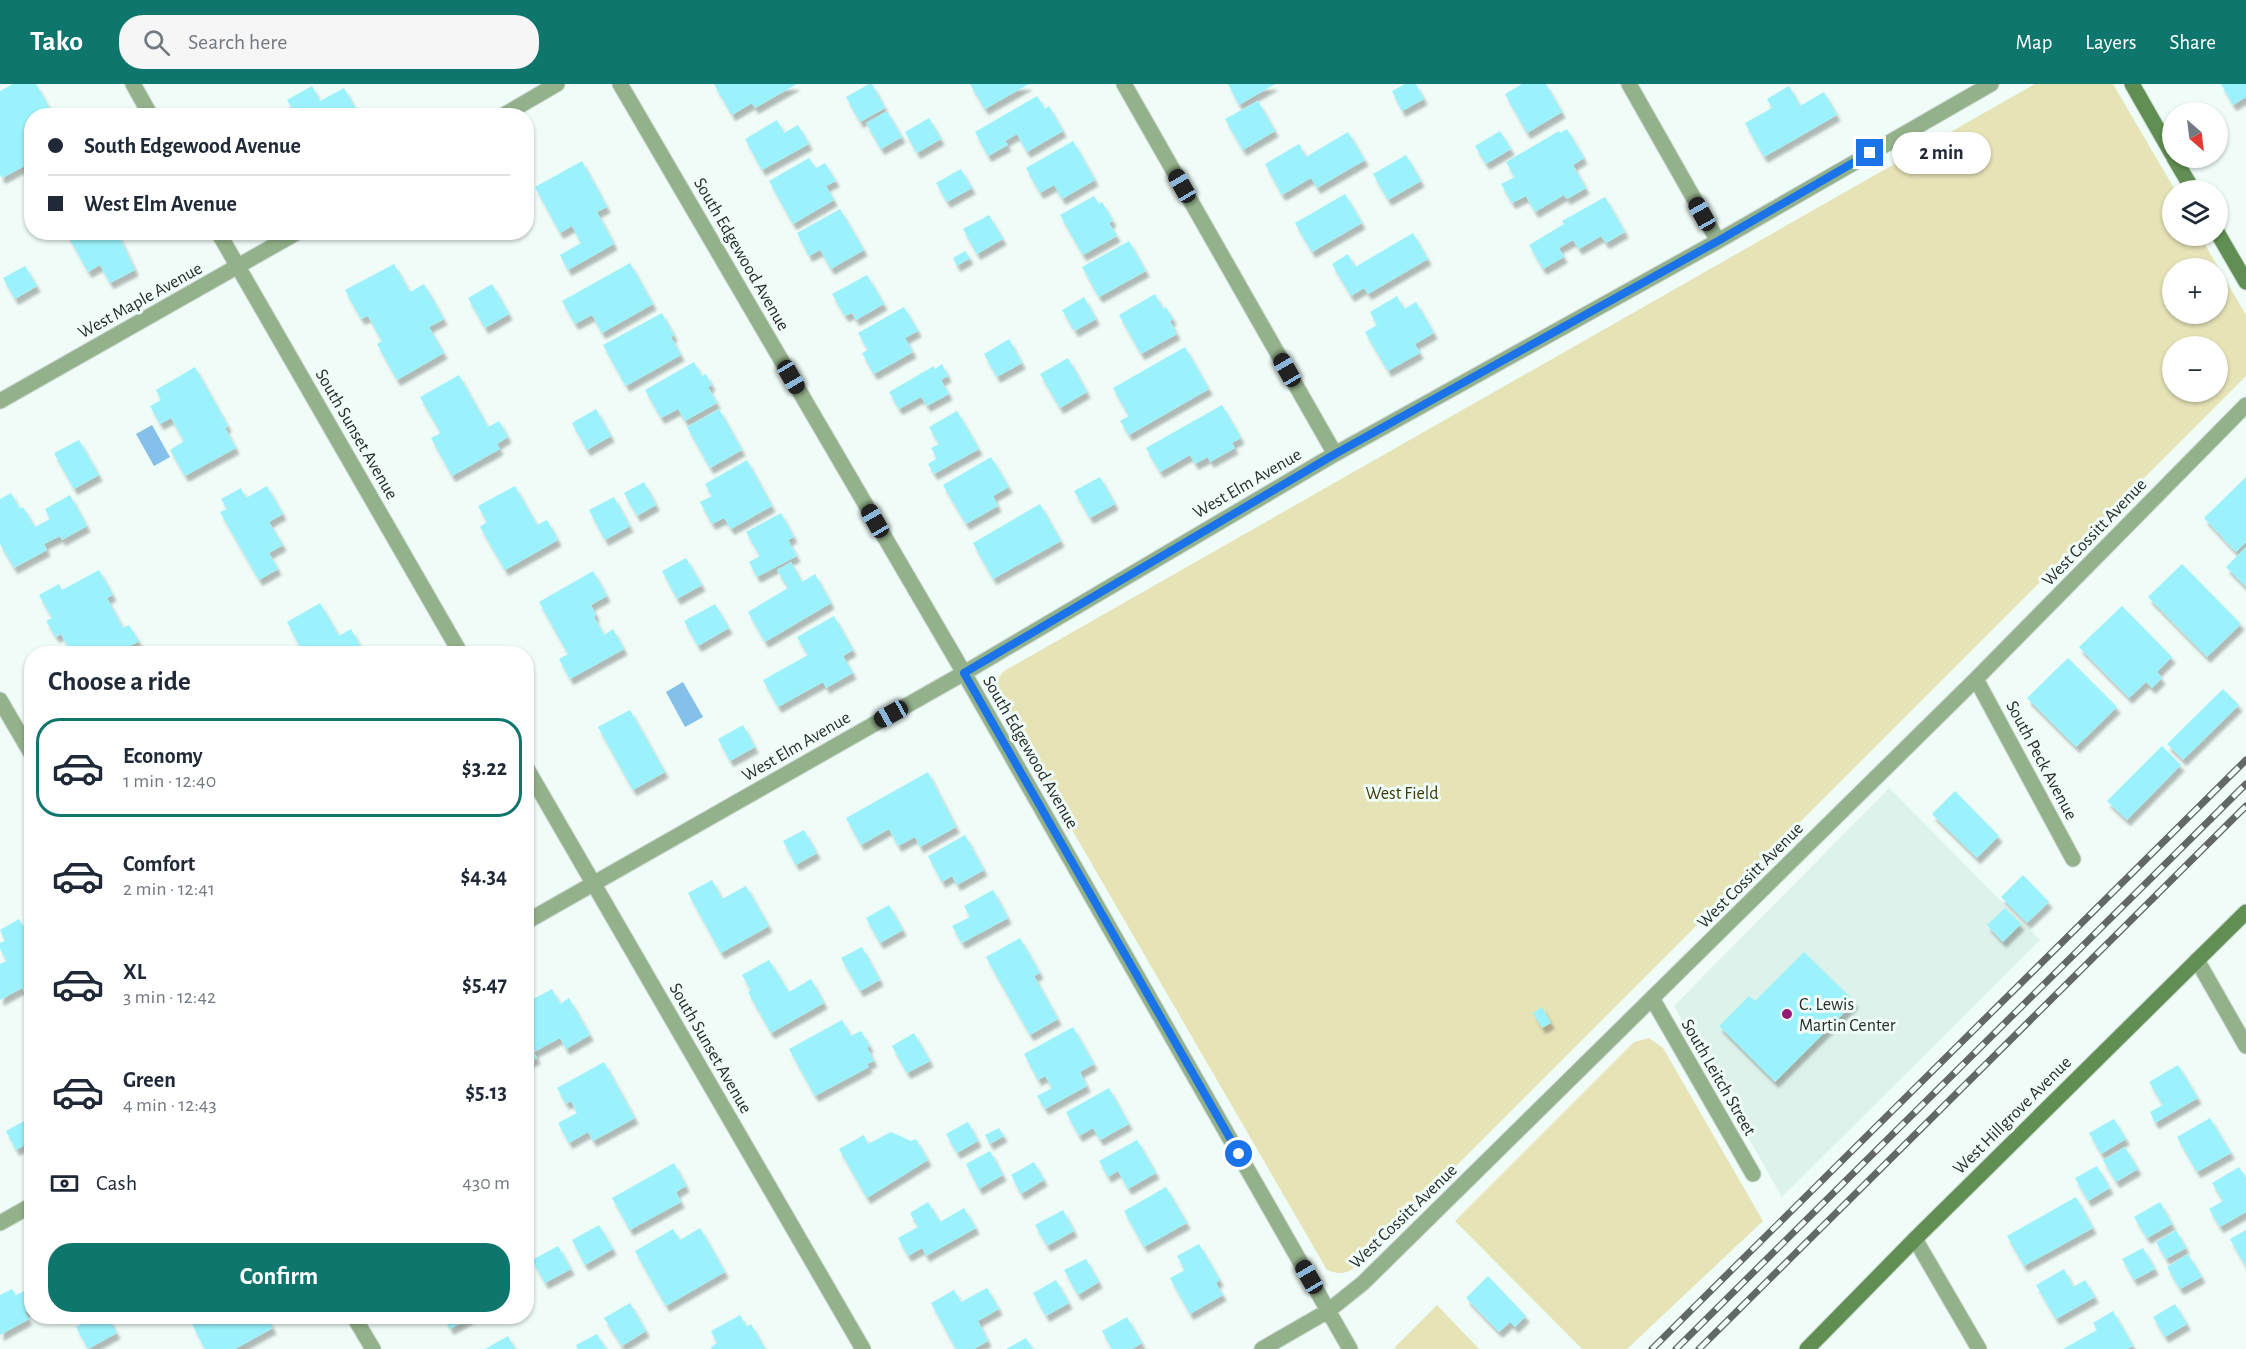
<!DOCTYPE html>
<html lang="en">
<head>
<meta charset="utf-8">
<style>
  body { margin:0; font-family:"Alegreya Sans",sans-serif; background:#f6f6f7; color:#1f2937; height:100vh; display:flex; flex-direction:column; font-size:22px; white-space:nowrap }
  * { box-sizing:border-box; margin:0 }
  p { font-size:20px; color:#747a83 }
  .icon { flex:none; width:33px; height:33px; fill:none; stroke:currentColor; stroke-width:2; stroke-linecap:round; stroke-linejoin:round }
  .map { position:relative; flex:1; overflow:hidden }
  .panel { position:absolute; left:24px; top:562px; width:510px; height:678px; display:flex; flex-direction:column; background:#fff; border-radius:24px; box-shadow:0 2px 4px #0004 }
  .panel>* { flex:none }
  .guide { position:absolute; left:24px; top:24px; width:510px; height:132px; border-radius:24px; box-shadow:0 2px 4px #0004; display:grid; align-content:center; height:132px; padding:0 24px; background:#fff }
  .needle { width:39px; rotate:152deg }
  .buttons { position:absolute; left:2162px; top:18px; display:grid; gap:12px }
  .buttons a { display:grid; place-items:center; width:66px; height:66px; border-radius:50%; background:#fff; box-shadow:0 2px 4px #0004; font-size:30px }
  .end { position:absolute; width:27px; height:27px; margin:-14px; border:8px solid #1a73e8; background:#fff; box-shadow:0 0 0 3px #fff }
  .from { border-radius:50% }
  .bubble { position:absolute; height:42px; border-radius:21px; background:#fff; box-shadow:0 2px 4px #0004; font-size:20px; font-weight:700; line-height:42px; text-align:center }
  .car { position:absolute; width:18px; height:36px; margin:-18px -9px; border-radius:8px; box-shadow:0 0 4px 2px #0007; background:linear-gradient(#222 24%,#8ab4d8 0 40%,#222 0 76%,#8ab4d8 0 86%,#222 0) }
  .guide b { display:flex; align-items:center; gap:21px; height:57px; font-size:22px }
  .guide b+b { border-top:2px solid #e0e1e3 }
  .guide i { width:15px; height:15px; background:#1f2937 }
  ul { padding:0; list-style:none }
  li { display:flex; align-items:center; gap:18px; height:99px; margin:0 12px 9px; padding:0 12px; border:3px solid transparent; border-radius:24px }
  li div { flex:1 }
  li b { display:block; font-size:22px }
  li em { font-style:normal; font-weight:700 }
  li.selected { border-color:#0f766e }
  li>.icon { width:54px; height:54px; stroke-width:1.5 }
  h2 { padding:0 24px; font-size:27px; line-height:72px }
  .pay { display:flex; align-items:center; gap:15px; height:66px; padding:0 24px; font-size:22px }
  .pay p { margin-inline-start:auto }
  .button { display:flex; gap:12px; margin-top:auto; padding:12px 24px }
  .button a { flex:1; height:69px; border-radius:24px; background:#0f766e; color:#fff; font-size:24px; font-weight:700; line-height:69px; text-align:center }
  header { display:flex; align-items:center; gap:36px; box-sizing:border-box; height:84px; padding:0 30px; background:#0f766e; color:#fff }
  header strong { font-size:28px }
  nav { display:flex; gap:33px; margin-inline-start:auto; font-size:21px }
  .search { width:420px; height:54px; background:#f6f6f7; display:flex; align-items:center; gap:15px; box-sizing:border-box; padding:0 21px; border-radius:24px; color:#747a83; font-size:22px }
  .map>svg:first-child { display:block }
  .built { fill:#dcf2ea }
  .green { fill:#e6e3b7; fill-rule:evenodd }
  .water { fill:#84c0e9 }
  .building { fill:#9bf2fc; filter:url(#shadow) }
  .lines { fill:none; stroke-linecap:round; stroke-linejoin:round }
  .street-casing { stroke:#cbd7d2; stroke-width:17 }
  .secondary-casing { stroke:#cbd7d2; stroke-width:17 }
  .street { stroke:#93b18a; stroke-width:15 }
  .secondary { stroke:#618e53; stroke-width:15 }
  .rail-casing { stroke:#616865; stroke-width:7 }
  .rail { stroke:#effcf7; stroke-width:4.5; stroke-dasharray:14; stroke-linecap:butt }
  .route { stroke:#1a73e8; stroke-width:8 }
  .poi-dot { fill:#941b76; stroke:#effcf7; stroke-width:2 }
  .labels { text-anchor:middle; stroke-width:6; stroke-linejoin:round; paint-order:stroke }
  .street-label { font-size:18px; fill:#282d2b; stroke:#effcf7 }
  .park-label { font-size:18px; fill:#3f3a05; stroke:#effcf7 }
  .poi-label { font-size:18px; fill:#282d2b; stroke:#effcf7; text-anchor:start }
</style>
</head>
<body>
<header>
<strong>Tako</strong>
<div class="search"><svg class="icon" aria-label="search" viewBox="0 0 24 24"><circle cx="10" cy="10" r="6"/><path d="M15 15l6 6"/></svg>Search here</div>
<nav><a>Map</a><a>Layers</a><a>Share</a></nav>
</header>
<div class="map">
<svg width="2246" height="1265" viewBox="0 0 2246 1265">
  <defs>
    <filter id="shadow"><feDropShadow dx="3.5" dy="6" stdDeviation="1.5" flood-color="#0004"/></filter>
  </defs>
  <rect width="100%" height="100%" fill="#effcf7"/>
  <path class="built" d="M1889,704l151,152 -258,257 -108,-191z"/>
  <path class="green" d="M2035,0h78l62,106h-3v46h28l46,79v61l-890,890c-10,9 -17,8 -29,4l-329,-568 -4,-19 10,-12zM2172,184h45v46h-45zM2172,262h45v46h-45z
    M1649,954l14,10 100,173 -136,128h-45l-127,-128 179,-179z
    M1437,1221l42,44h-83l-1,-2z"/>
  <path class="water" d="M152,341l18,32 -16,9 -18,-32z
    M683,598l20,35 -18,10 -19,-35z"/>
  <path class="building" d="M13,0h23l18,32h-22v46l-30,16 -2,-3v-84z
    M714,0h83l-42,24 -3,-5 -20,12z
    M869,0h3l13,24 -25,14 -14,-25z
    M970,0h59l-44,25z
    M1228,0h47l-36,21z
    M1405,0h11l8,15 -22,12 -10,-20z
    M1522,0h24l16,28 -35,21 -22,-39z
    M2221,0h25v13l-13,8z
    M312,2l8,15 24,-13 12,21 -11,7h-63l11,-6 -6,-10z
    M1789,2l11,20 24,-14 13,23 -73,42 -19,-34 27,-15 -5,-9z
    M1037,12l8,13 4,-3 14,25 -36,21 -10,-18 -12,7 3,4 -20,11 -13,-24z
    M1258,17l17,30 -32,19 -18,-31z
    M887,27l15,26 -21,12 -15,-26z
    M929,34l12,21 -24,14 -12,-21z
    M777,36l7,13 14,-8 11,19 -47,26 -17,-31z
    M1567,45l17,29 -11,7 13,23 -19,11 -3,-4 -29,17 -9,-16 -14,7 -11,-19 14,-7 -9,-15 53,-31 1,2z
    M1500,47l11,18 -25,15 -11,-18z
    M1348,48l17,28 -48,28 -6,-10 -29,17 -17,-31 34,-20 7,13z
    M1073,57l22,39 -33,19 -8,-14 -14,8 -14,-25z
    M1406,71l15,26 -33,19 -15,-26z
    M809,74l7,10 9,-5 11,18 -10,5 8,14 -41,24 -24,-43z
    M582,77l25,46 -10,5 17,32 -46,26 -8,-15 21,-12 -9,-17 -12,7 -25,-46z
    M961,85l11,19 -25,14 -11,-19z
    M1345,110l17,29 -50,29 -17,-29z
    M1094,112l5,8 3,-2 11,19 -4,2 8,13 -34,19 -23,-40z
    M1605,113l20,35 -19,11 -5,-7 -22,13 -6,-9 -14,8 5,9 -21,12 -14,-24 35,-21 -2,-3z
    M840,125l24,41 -33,19 -11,-19 -11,6 -12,-23z
    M989,131l14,24 -26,15 -14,-25z
    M66,148h51l18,38 -25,13 -10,-18 -12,7z
    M1413,149l15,26 -60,35 -4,-6 -13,8 -19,-32 16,-10 7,13z
    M1129,157l17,30 -47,26 -17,-30z
    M965,167l5,7 -13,8 -4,-8z
    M630,179l23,41 -51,29 -10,-18 -17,9 -13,-23z
    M394,180l16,28 14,-8 20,35 -15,8 15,26 -47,27 -20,-36 5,-3 -14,-25 -7,3 -16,-29z
    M25,182l12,20 -22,13 -12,-21z
    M867,191l17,29 -28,16 -4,-7 -7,3 -13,-22z
    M492,200l17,30 -24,14 -17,-30z
    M1155,210l8,15 3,-2 7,12 -3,2 7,13 -36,20 -22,-39z
    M1397,212l7,13 12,-7 18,31 -19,11 5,9 -32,18 -23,-39 12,-7 -7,-13z
    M1084,213l12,22 -21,12 -13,-21z
    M904,223l14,24 -13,7 8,14 -39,22 -12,-21 6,-3 -10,-17z
    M662,229l12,22 -3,2 10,18 -55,31 -23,-41z
    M1009,255l13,24 -25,14 -13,-23z
    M1185,263l24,42 -80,46 -9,-14 9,-5 -16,-28z
    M1068,274l19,34 -27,16 -20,-34z
    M694,278l8,14 4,-2 6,11 -4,2 9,16 -32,18 -7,-12 -17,9 -16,-28z
    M942,280l6,12 -7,4 8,14 -22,12 -6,-9 -22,12 -10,-17 45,-26 1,3z
    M195,283l33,59 -3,2 11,20 -51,28 -15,-26 14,-9 -13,-23 -11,6 -10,-18 11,-6 -5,-10z
    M459,291l29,52 11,-6 9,16 -11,7 3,5 -48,27 -21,-38 10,-5 -21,-36z
    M1222,321l19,33 -9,5 3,5 -25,14 -2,-5 -13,7 -5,-9 -30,17 -14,-24z
    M596,325l15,27 -24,14 -15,-27z
    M719,325l23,41 -32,18 -23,-41z
    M957,327l22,38 -45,25 -6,-10 9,-6 -6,-10 8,-4 -10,-17z
    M79,356l20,35 -25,14 -20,-36z
    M991,373l18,30 -16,9 5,10 -32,18 -23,-39z
    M747,376l25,46 -41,23 -7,-11 -12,6 -12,-22 12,-6 -7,-12z
    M1100,393l15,27 -25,14 -16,-27z
    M2246,393v65l-10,10 -32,-34z
    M644,398l12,23 -19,11 -13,-23z
    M267,402l16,28 -14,8 14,23 -14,8 9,16 -19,11 -39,-68 7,-3 -6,-10 20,-11 5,10z
    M515,402l22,39 10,-5 11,20 -53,30 -25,-43 7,-5 -9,-16z
    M11,409l9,16 3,-2 12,20 15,-8 -5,-10 25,-14 17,31 -25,14 -2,-4 -16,8 3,6 -33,18 -14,-24v-45z
    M614,413l16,29 -25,14 -16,-30z
    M1040,420l21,37 -68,38 -20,-36z
    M781,429l13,24 -6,3 9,16 -40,21 -8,-15 11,-6 -14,-24z
    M2246,463v40l-20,-20z
    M686,474l16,27 -25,14 -15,-28z
    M791,478l11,20 13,-8 16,29 -66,39 -17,-30 40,-24 -11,-18z
    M2182,480l59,60 -34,33 -59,-60z
    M99,486l14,25 -6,3 16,30 6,-3 10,16 -16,9 2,4h-34l-4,-8 -15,8 -11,-20 -5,3 -10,-16 6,-3 -13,-23 20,-11 3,6z
    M593,487l14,25 -16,9 5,10 -2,2 10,18 9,-6 11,20 -54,30 -11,-20 9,-5 -29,-52z
    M320,519l19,33 12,-7 14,25h-61l-17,-32z
    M715,520l14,24 -31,18 -14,-25z
    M2122,522l50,51 -15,15 5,6 -10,10 -6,-6 -17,16 -50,-51z
    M834,532l19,34 -10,6 10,17 -27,15 -3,-6 -45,25 -15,-27 45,-25 -11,-18z
    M2068,574l49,49 -41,40 -49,-49z
    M2223,605l16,16 -56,55 -16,-16z
    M630,626l35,62 -32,18 -35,-63z
    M743,641l12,22 -25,14 -12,-22z
    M2162,662l19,19 -54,55 -20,-19z
    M928,688l28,55 -36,20 -5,-10 -17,9 -9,-17 -28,16 -15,-27z
    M1955,707l44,45 -22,22 -45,-44z
    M804,746l13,23 -21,12 -13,-24z
    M965,751l19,35 -27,15 -5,-9 -10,6 -14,-26z
    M2023,791l26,27 -22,21 -26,-26z
    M712,796l10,19 24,-13 23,40 -48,27 -33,-60z
    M993,806l15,28 -46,25 -10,-17 18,-9 -6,-11z
    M889,821l14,25 -23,13 -14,-25z
    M2005,824l16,16 -18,18 -16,-17z
    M19,835l6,10 7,-3v68l-5,3 -5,-9 -22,12v-36l7,-3 -7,-12v-6l5,-2 -5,-11z
    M1020,854l20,35 -6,3 24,43 -28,16 -44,-78z
    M862,863l18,33 -20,11 -19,-33z
    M1804,868l51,50 -80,80 -56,-56 30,-30 6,5z
    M769,876l20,32 22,-13 13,24 -53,30 -23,-41 3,-2 -9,-15z
    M552,905l8,15 9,-6 21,37 -24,14 -6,-11 -26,14 3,6 -11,6v-61z
    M1542,923l9,16 -9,5 -9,-15z
    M842,936l9,16 10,-5 9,15 -3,1 7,14 -7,3 2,3 -54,29 -26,-47z
    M1073,943l21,37 -14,8 7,14 -42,23 -8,-13 15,-8 -7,-12 -7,4 -14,-26z
    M914,949l16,28 -23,12 -15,-27z
    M604,978l31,56 -42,23 -5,-9 -19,11 -11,-20 19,-10 -6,-12 -5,3 -9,-16z
    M2178,981l20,33 -43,25 -5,-11 13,-7 -14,-23z
    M1109,1004l20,36 -29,16 -7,-12 -14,8 -13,-24z
    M2210,1034l21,35 -34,19 -20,-35z
    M2114,1035l12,20 -25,15 -12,-21z
    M26,1036l6,10v11l-16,9 -10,-19z
    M968,1038l10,19 -21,12 -11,-19z
    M999,1044l5,8 -14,8 -5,-9z
    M891,1048l20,9 5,-2 12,21 -61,38 -28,-49 25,-14 4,9z
    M1137,1056l19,33 -28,16 -10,-18 -10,6 -9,-16z
    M2125,1063l13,22 -22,13 -13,-22z
    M990,1067l13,24 -24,14 -13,-25z
    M1034,1078l10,18 -23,14 -10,-19z
    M674,1079l12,23 -10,6 5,10 -51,28 -18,-32z
    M2097,1082l13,22 -22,13 -13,-23z
    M2239,1083l7,11v34l-26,15 -11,-18 14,-8 -11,-18z
    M1166,1103l21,36 -43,24 -20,-36z
    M2076,1113l17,31 -69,38 -17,-30z
    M928,1118l12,20 24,-14 12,20 -50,28 -4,-8 -14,8 -10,-18 20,-11 -8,-14z
    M2160,1118l12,22 -25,14 -13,-21z
    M1063,1126l11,21 -27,15 -12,-21z
    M599,1141l14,24 -28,16 -13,-25z
    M700,1144l25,44 -59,34 -31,-55 38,-22 7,11z
    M2176,1146l10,18 -20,11 -10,-17z
    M2246,1146v37l-16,-28z
    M1199,1160l21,36 -4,3 7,12 -33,19 -20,-36 15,-8 -8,-14z
    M558,1162l13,23 -26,14 -13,-23z
    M2143,1164l12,21 -21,11 -12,-21z
    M2188,1170l14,23 -22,12 -13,-22z
    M1086,1175l13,23 -21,13 -14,-25z
    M2064,1185l9,18 12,-7 10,17 -39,22 -20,-34z
    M1488,1192l38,40 -11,11 -5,-5 -11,10 -33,-34z
    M1056,1196l13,23 -23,13 -13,-23z
    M987,1204l12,21 -21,12 10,20 -14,8h-18l-25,-46 23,-13 7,12z
    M12,1205l4,6 8,-4 8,12v6l-7,3 4,7 -29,16v-40z
    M630,1219l16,28 -24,15 -18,-28z
    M2175,1220l12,20 -22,13 -12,-20z
    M2113,1227l20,35 -6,3h-64l34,-19 -4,-7z
    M740,1231l7,12 4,-3 14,25h-53l-1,-2 6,-4 -6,-12z
    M94,1233h14l9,16 -29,16 -12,-22z
    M205,1233h62l6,11 -38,21h-30l-13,-25z
    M444,1233h28l-22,12z
    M1127,1233l15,26 -10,6h-20l-10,-18z
    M597,1250l9,15h-28l-2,-4z
    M508,1252l7,13h-30z
    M1026,1254l7,11h-27z"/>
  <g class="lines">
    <defs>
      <path id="street" d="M133,0l18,32
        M620,0l344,589 386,676
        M1124,0l211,370
        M1629,0l89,157
        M502,32l55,-32
        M218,148l243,422
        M0,317l298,-169
        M1976,595l97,180
        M0,616l32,55
        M526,683l337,582
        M526,838l438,-249 371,-219 383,-213 273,-157
        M2197,876l49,86
        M1652,914l101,176
        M0,1139l32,-18
        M1915,1155l64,110
        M354,1233l19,32
        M1262,1265l66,-38 35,-28 613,-604 270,-274"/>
      <path id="secondary" d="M2132,0l40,70
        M2174,74l19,32
        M2217,148l29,50
        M1807,1265l108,-110 331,-327"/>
    </defs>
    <use href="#street" class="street-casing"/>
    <use href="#secondary" class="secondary-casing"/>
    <use href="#street" class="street"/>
    <use href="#secondary" class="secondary"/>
    <defs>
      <path id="rail" d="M1652,1265l594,-589
        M1676,1265l570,-565
        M1699,1265l547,-543"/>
    </defs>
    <use href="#rail" class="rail-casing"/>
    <use href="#rail" class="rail"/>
  </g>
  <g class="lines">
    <path class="route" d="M1239,1070l-275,-481 371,-219 383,-213 152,-88"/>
  </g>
  <circle class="poi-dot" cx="1787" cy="930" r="6"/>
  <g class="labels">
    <g class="street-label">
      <text transform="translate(742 170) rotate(60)" y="6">South Edgewood Avenue</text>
      <text transform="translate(140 216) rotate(-29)" y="6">West Maple Avenue</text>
      <text transform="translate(357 350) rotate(60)" y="6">South Sunset Avenue</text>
      <text transform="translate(1247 399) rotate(-30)" y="6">West Elm Avenue</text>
      <text transform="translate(2094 448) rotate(-46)" y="6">West Cossitt Avenue</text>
      <text transform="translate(796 662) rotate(-30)" y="6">West Elm Avenue</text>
      <text transform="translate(1031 668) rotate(60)" y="6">South Edgewood Avenue</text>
      <text transform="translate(2042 676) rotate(62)" y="6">South Peck Avenue</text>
      <text transform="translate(1750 791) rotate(-45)" y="6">West Cossitt Avenue</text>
      <text transform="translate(711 964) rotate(60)" y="6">South Sunset Avenue</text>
      <text transform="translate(1719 993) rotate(60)" y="6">South Leitch Street</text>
      <text transform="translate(2012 1031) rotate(-45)" y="6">West Hillgrove Avenue</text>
      <text transform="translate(1403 1132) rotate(-44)" y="6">West Cossitt Avenue</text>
    </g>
    <g class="park-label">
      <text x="1402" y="715">West Field</text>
    </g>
    <g class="poi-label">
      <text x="1799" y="926">C. Lewis<tspan x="1799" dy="21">Martin Center</tspan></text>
    </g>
  </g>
</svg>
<div class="buttons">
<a><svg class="needle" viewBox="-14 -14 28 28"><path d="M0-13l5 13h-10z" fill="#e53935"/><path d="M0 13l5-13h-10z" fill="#747a83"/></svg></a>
<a><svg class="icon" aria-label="layers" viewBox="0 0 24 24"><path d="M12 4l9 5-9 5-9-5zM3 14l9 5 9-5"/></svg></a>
<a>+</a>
<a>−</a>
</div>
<i class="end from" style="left:1239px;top:1070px"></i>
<i class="end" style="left:1870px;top:69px"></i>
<div class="bubble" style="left:1892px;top:48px;width:99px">2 min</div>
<i class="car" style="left:1182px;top:102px;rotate:330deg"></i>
<i class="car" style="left:1702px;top:130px;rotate:331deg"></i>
<i class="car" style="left:1287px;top:286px;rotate:330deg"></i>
<i class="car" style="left:791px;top:293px;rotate:150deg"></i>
<i class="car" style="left:875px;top:437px;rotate:330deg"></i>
<i class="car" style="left:891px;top:630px;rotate:241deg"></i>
<i class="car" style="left:1309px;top:1193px;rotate:330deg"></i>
<div class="guide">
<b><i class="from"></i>South Edgewood Avenue</b>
<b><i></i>West Elm Avenue</b>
</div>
<section class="panel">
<h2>Choose a ride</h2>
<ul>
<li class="selected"><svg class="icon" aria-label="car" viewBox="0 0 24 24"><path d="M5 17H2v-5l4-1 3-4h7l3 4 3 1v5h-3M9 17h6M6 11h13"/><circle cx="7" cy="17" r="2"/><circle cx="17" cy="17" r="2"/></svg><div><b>Economy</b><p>1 min · 12:40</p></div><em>$3.22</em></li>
<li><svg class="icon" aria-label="car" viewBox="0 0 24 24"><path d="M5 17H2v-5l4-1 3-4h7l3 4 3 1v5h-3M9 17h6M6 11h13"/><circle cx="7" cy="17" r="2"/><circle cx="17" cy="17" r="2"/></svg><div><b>Comfort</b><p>2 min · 12:41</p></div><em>$4.34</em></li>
<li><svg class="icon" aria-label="car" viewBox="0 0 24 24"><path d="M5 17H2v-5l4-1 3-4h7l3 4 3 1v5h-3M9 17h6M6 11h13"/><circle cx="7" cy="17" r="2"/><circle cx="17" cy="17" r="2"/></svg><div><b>XL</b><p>3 min · 12:42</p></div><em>$5.47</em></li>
<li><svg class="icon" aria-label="car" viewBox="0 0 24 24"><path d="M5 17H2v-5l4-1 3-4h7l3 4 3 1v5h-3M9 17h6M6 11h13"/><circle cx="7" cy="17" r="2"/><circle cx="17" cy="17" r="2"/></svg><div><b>Green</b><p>4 min · 12:43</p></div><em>$5.13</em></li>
</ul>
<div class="pay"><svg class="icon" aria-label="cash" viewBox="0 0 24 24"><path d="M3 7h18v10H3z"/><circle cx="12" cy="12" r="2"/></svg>Cash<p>430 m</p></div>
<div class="button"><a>Confirm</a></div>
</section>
</div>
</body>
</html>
